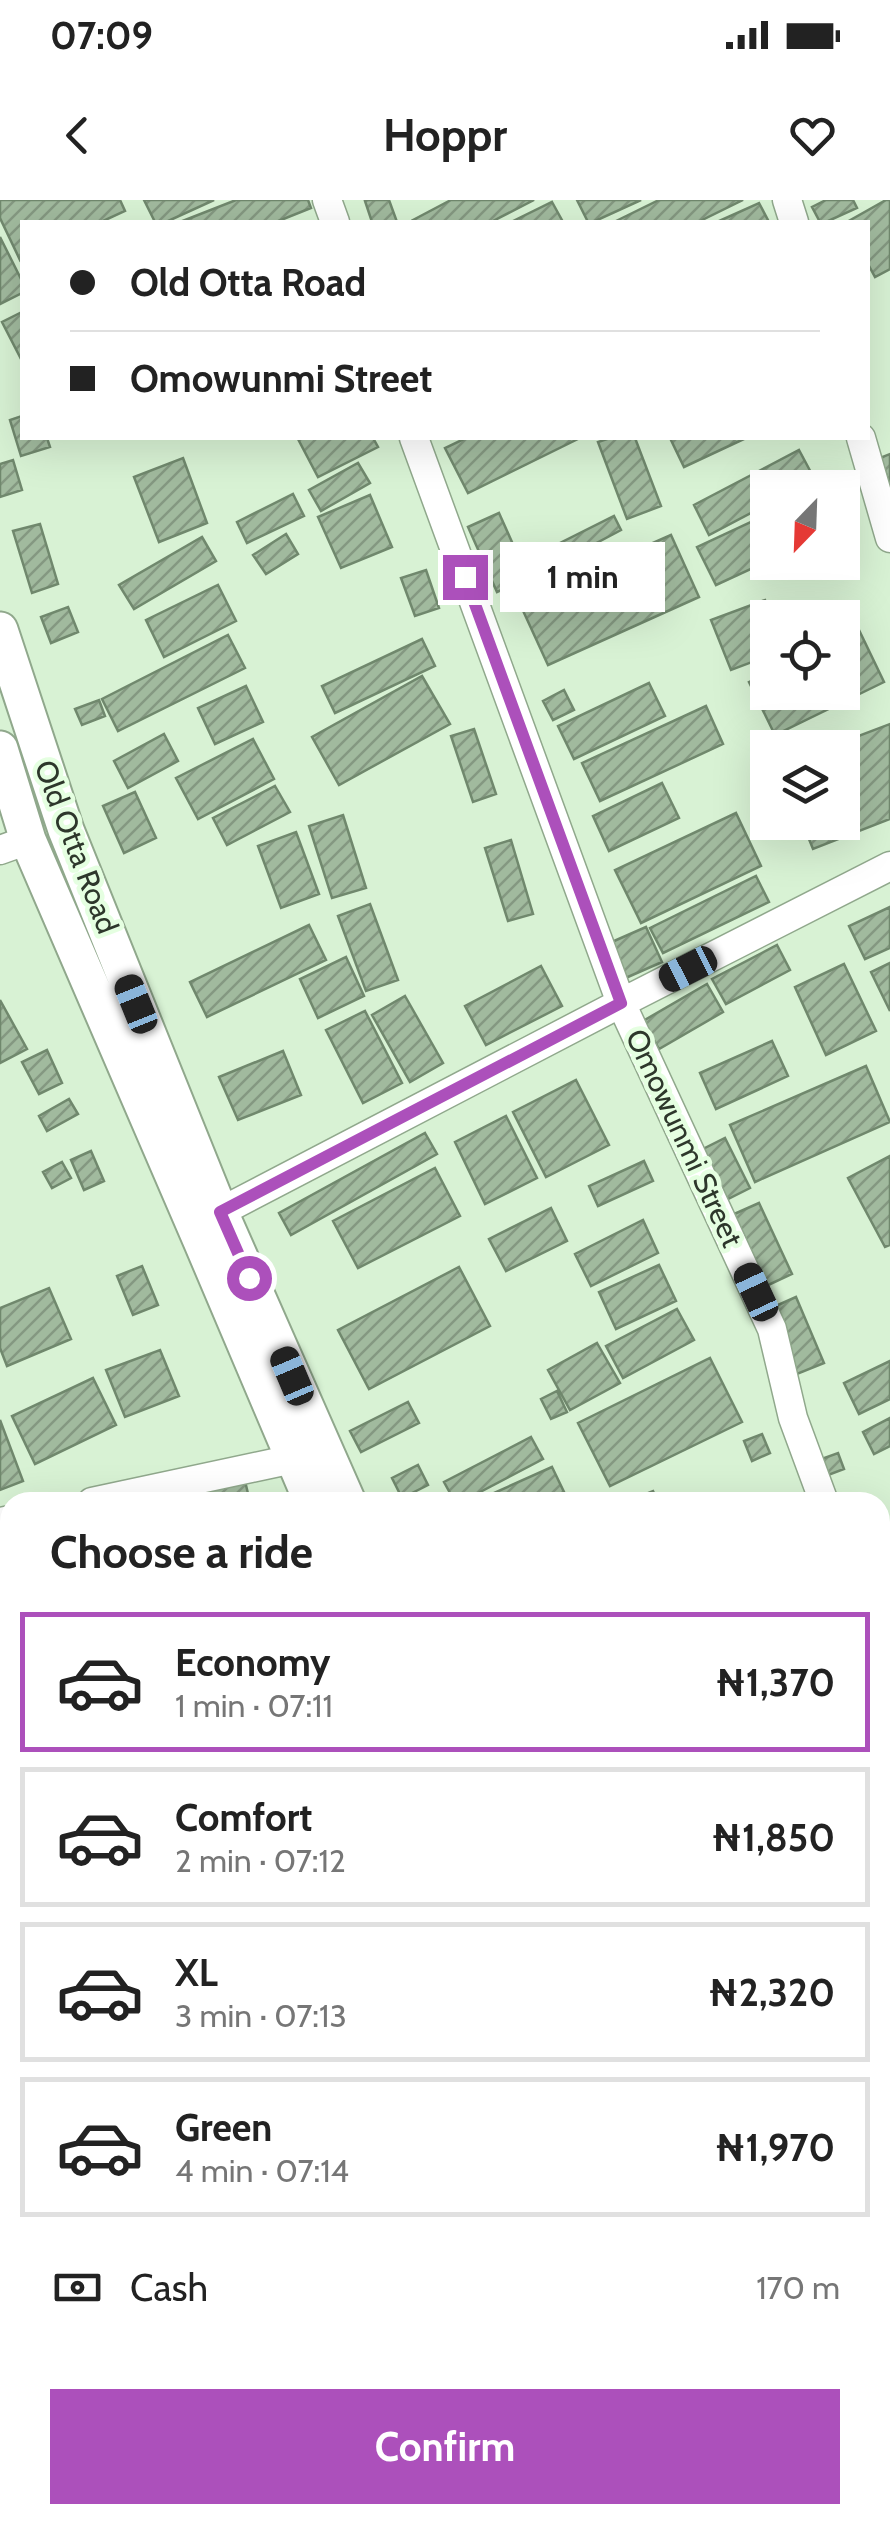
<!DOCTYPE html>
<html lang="en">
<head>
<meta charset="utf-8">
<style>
  body { margin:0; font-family:Cabin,sans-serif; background:#f2f2f2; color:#222; height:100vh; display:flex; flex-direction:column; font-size:38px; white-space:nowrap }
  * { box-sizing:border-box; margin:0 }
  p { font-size:32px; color:#767676 }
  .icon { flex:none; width:55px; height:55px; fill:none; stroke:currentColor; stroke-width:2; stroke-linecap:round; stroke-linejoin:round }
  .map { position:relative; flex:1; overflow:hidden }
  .sheet { position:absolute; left:0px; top:1292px; width:890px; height:1032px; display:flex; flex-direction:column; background:#fff; border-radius:30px 30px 0 0; box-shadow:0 10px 40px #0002 }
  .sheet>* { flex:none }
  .top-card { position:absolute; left:20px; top:20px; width:850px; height:220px; border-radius:0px; box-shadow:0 10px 40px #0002; display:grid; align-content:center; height:220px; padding:0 50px; background:#fff }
  .needle { width:65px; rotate:203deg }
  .fabs { position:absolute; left:750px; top:270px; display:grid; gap:20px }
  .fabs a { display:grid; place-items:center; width:110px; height:110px; border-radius:0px; background:#fff; box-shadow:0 10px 40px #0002; font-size:50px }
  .end { position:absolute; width:45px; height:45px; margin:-22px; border:12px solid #ac50bb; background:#fff; box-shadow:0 0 0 5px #fff }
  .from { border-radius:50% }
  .bubble { position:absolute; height:70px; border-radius:0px; background:#fff; box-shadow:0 10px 40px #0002; font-size:32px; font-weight:700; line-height:70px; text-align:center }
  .car { position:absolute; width:30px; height:60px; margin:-30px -15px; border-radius:12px; box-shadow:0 0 8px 2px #0007; background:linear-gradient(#222 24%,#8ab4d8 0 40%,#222 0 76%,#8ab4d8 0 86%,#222 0) }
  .top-card b { display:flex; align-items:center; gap:35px; height:95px; font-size:38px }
  .top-card b+b { border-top:2px solid #e0e0e0 }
  .top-card i { width:25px; height:25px; background:#222 }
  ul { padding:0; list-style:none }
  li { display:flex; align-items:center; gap:30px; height:140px; margin:0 20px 15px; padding:0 30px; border:5px solid #e0e0e0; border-radius:0px }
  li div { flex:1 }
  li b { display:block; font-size:38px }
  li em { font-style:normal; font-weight:700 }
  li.active { border-color:#ac50bb }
  li>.icon { width:90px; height:90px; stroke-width:1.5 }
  h2 { padding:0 50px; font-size:45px; line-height:120px }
  .pay { display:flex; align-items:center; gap:25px; height:110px; padding:0 50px; font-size:38px }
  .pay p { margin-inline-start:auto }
  .action { display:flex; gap:20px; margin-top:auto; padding:20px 50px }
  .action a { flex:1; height:115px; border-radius:0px; background:#ac50bb; color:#fff; font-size:40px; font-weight:700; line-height:115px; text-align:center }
  .status { display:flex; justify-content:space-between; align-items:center; height:70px; padding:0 50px; background:#fff; direction:ltr }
  .status svg { height:28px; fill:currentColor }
  header { display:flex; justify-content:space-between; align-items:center; height:130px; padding:0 50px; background:#fff; font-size:45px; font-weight:700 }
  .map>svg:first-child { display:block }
  .building { fill:url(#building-hatch); stroke:#70886d; stroke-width:2.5 }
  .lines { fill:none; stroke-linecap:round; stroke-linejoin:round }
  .minor-casing { stroke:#90a88c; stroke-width:31 }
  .tertiary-casing { stroke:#90a88c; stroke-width:39 }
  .minor { stroke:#fff; stroke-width:28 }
  .tertiary { stroke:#fff; stroke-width:35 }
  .route { stroke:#ac50bb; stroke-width:12 }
  .labels { text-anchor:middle; stroke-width:9; stroke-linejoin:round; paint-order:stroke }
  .street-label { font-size:30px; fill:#2d372b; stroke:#e5ffe1 }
</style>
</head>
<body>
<div class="status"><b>07:09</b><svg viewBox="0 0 49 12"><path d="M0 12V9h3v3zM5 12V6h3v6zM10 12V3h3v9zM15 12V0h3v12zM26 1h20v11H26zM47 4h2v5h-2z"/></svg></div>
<header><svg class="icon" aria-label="back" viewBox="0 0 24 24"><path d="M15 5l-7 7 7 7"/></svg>Hoppr<svg class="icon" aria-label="heart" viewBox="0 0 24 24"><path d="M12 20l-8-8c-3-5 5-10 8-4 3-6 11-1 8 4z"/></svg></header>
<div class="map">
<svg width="890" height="2324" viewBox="0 0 890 2324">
  <defs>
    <pattern id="building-hatch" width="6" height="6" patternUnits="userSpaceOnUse" patternTransform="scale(2.5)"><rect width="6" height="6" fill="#a1ba9e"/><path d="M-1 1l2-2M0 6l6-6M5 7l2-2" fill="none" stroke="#849881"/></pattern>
  </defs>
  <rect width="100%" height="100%" fill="#d8f2d4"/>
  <path class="building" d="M0,0h120l5,11 -24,11h-79v36l-2,2 -20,-42z
    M144,0h70l-48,22h-11z
    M236,0h72l3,8 -35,14h-96z
    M368,0h21l8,22h-25l-7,-21z
    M451,0h83l-43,22h-76l-2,-2z
    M577,0h64l-48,22h-5z
    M659,0h84l-45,22h-84z
    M826,0h27l4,8 -31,14h-6l-8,-15z
    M886,0h4v69l-15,8 -7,-13v-42h-21z
    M552,2l11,20h-52z
    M759,3l10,19h-52z
    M0,37l22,44v12l-22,11z
    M22,112v49l-20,-39z
    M22,216v22h25l3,9 -29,9 -11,-36z
    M301,238h72l5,9 -60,30 -20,-38z
    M466,238h114l-112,55 -23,-45z
    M610,238h25l26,68 -34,13 -29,-77z
    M670,238h76l-62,29z
    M799,250l16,30 -15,8h-32v16l-59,31 -15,-30z
    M890,254v30l-10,-26z
    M183,258l24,65 -48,19 -25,-65z
    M13,260l9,30 -22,7v-33z
    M358,263l12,20 -49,28 -12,-21z
    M293,294l11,22 -57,27 -10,-21z
    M370,295l22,52 -51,21 -23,-51z
    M499,313l29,65 -31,14 -29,-65z
    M768,314v47l-52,24 -19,-38z
    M614,316l7,14 -53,28 -8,-15z
    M40,324l18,60 -26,9 -19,-62z
    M286,334l12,20 -32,20 -13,-19z
    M671,335l28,62 -151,68 -29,-63z
    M202,337l14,24 -82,48 -15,-24z
    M426,370l13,38 -24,8 -14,-38z
    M218,385l18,36 -72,36 -18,-37z
    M765,400l7,18h-4v38l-37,14 -20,-50z
    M68,407l10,25 -27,11 -10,-26z
    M859,430l25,52 -109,53 -26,-53 19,-9v19h74v-54z
    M228,435l17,33 -127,63 -16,-32z
    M422,439l13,27 -100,47 -13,-27z
    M422,476l28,48 -111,61 -27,-48z
    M649,483l16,33 -91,43 -16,-33z
    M246,486l17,36 -48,22 -17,-36z
    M564,490l10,20 -21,10 -10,-19z
    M99,500l6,16 -23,9 -7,-16z
    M706,506l17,38 -123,57 -18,-38z
    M890,524v95l-77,30 -11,-27h40v-74h-15z
    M474,529l22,65 -23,8 -22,-66z
    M164,534l14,27 -50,27 -14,-27z
    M253,539l21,40 -76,40 -22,-41z
    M662,583l17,35 -70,33 -16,-35z
    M275,586l15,26 -63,33 -14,-27z
    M135,592l21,46 -32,15 -21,-47z
    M736,613l25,53 -120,57 -26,-53z
    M343,615l23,73 -34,10 -23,-72z
    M296,632l23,62 -38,14 -23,-62z
    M511,640l22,74 -25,7 -23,-73z
    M756,676l13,26 -106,51 -13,-25z
    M370,704l28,76 -32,11 -28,-75z
    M890,707v41l-25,11 -16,-33z
    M309,725l17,35 -119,57 -17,-35z
    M646,727l16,35 -41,18 -16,-35z
    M777,745l13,25 -64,34 -14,-25z
    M346,757l18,39 -46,22 -18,-39z
    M890,763v48l-19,-39z
    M844,764l32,67 -50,24 -31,-68z
    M541,766l21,40 -76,39 -21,-39z
    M707,784l16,28 -64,37 -16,-28z
    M405,796l38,67 -33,19 -38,-67z
    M0,800l27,49 -27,14z
    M365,811l37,72 -39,20 -37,-73z
    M772,841l16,35 -72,33 -16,-36z
    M47,850l15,33 -23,11 -17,-32z
    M283,851l18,44 -63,25 -19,-43z
    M866,866l24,56 -135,60 -25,-57z
    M576,880l33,65 -63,32 -33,-65z
    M69,899l9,15 -31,17 -8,-15z
    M506,916l31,62 -52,26 -30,-62z
    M425,933l12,21 -146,81 -12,-22z
    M725,938l25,50 -28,14 -25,-50z
    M91,951l13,30 -20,9 -13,-30z
    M890,956v89l-5,2 -37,-69z
    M644,961l9,20 -55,25 -9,-20z
    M62,962l9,16 -19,10 -9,-16z
    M435,968l25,48 -102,52 -25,-47z
    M759,1003l33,71 -28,13 -32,-72z
    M551,1008l16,33 -61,30 -17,-32z
    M643,1020l15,33 -67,33 -16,-32z
    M659,1065l17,36 -60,28 -17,-37z
    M142,1066l16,39 -25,10 -16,-39z
    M459,1067l31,59 -121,63 -31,-59z
    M49,1088l22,51 -64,27 -7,-18v-40z
    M796,1097l28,66 -27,11 -28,-65z
    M677,1109l17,31 -71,38 -17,-32z
    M597,1143l23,40 -50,27 -22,-40z
    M160,1150l19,46 -54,21 -19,-47z
    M710,1158l32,64 -132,64 -32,-63z
    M890,1161v38l-31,15 -15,-31z
    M93,1178l23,47 -81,39 -23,-48z
    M557,1191l10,21 -16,7 -10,-20z
    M408,1202l11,21 -58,29 -11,-21z
    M890,1218v28l-16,8 -11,-22z
    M0,1220l23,61 -23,9z
    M762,1234l8,19 -18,8 -8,-20z
    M531,1237l12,22 -82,43h-6l-11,-20z
    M838,1253l6,16 -21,8 -7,-16z
    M418,1265l10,20 -26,13 -10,-20z
    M552,1267l12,25 -22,10h-68z
    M245,1281l5,21h-93v-2z
    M653,1291l5,11h-32z
    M890,1388v38l-10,-13v-17z
    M10,1389v52h-3l-6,-51z
    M890,1575v18l-10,5v-18z
    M890,1770v69l-10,5v-44l9,-4 -7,-12 -2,1v-9z
    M0,1841l10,3v119l-10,-3z
    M0,1992h10v105l-10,-1z
    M0,2114h10v30l-10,-1z
    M890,2148v65l-10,-14v-44z
    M0,2151l10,1v27l-10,-1z
    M42,2315h78l-2,9h-78z
    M296,2315h59l-1,9h-60z
    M459,2315h137v1l-64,8h-72z
    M639,2315h75l1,3 10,-1 -1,-2h44v9h-129z"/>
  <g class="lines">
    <defs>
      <path id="minor" d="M327,0l8,22
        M787,0l7,22
        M414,238l207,565 151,326 21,89 31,84
        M861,238l29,100
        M0,650l28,-10
        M220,1012l401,-209 269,-137
        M92,1302l201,-43
        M0,1322l10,-2
        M880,1457l10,28
        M0,1760l10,1
        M0,2230l10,-29
        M449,2315l1,9"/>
      <path id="tertiary" d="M0,430l66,200 154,382 128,290
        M0,549l28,91 174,403 110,259
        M880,2288l10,14
        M857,2315l7,9"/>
    </defs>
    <use href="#minor" class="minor-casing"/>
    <use href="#tertiary" class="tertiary-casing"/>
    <use href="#minor" class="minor"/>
    <use href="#tertiary" class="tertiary"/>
  </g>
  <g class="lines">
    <path class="route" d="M249,1078l-29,-66 401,-209 -156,-426"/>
  </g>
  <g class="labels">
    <g class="street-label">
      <text transform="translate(76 647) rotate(69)" y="10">Old Otta Road</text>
      <text transform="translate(684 938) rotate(65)" y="10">Omowunmi Street</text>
    </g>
  </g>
</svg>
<div class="fabs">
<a><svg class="needle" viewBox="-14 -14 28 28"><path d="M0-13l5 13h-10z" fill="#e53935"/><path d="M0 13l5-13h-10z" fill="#767676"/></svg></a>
<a><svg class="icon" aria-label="locate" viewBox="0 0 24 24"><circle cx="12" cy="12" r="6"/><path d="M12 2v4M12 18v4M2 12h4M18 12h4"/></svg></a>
<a><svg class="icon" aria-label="layers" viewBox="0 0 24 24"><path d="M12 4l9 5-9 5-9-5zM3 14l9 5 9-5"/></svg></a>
</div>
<i class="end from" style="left:249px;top:1078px"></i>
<i class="end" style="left:465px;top:377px"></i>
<div class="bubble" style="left:500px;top:342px;width:165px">1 min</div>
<i class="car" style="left:688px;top:769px;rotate:243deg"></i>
<i class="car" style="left:136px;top:804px;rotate:338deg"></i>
<i class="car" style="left:756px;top:1092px;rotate:335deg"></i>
<i class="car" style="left:292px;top:1176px;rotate:337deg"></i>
<div class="top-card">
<b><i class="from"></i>Old Otta Road</b>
<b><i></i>Omowunmi Street</b>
</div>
<section class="sheet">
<h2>Choose a ride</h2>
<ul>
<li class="active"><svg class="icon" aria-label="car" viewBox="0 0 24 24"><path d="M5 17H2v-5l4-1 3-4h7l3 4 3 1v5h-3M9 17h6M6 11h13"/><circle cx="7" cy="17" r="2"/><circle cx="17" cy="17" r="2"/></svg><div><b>Economy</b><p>1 min · 07:11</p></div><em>₦1,370</em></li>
<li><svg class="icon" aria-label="car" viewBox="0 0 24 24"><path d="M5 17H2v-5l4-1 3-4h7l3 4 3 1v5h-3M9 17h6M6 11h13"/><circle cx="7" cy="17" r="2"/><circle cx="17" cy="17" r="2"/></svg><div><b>Comfort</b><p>2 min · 07:12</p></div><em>₦1,850</em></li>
<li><svg class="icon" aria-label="car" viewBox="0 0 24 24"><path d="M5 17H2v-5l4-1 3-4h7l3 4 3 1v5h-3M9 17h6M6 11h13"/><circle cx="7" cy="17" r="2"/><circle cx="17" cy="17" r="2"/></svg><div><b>XL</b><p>3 min · 07:13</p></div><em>₦2,320</em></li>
<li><svg class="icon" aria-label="car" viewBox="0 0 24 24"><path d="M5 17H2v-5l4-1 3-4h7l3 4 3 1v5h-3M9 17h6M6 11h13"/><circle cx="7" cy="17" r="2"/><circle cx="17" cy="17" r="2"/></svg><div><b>Green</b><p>4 min · 07:14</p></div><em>₦1,970</em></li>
</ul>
<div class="pay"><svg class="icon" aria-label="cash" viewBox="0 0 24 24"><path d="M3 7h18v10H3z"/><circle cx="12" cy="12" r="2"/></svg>Cash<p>170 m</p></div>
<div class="action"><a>Confirm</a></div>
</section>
</div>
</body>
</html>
